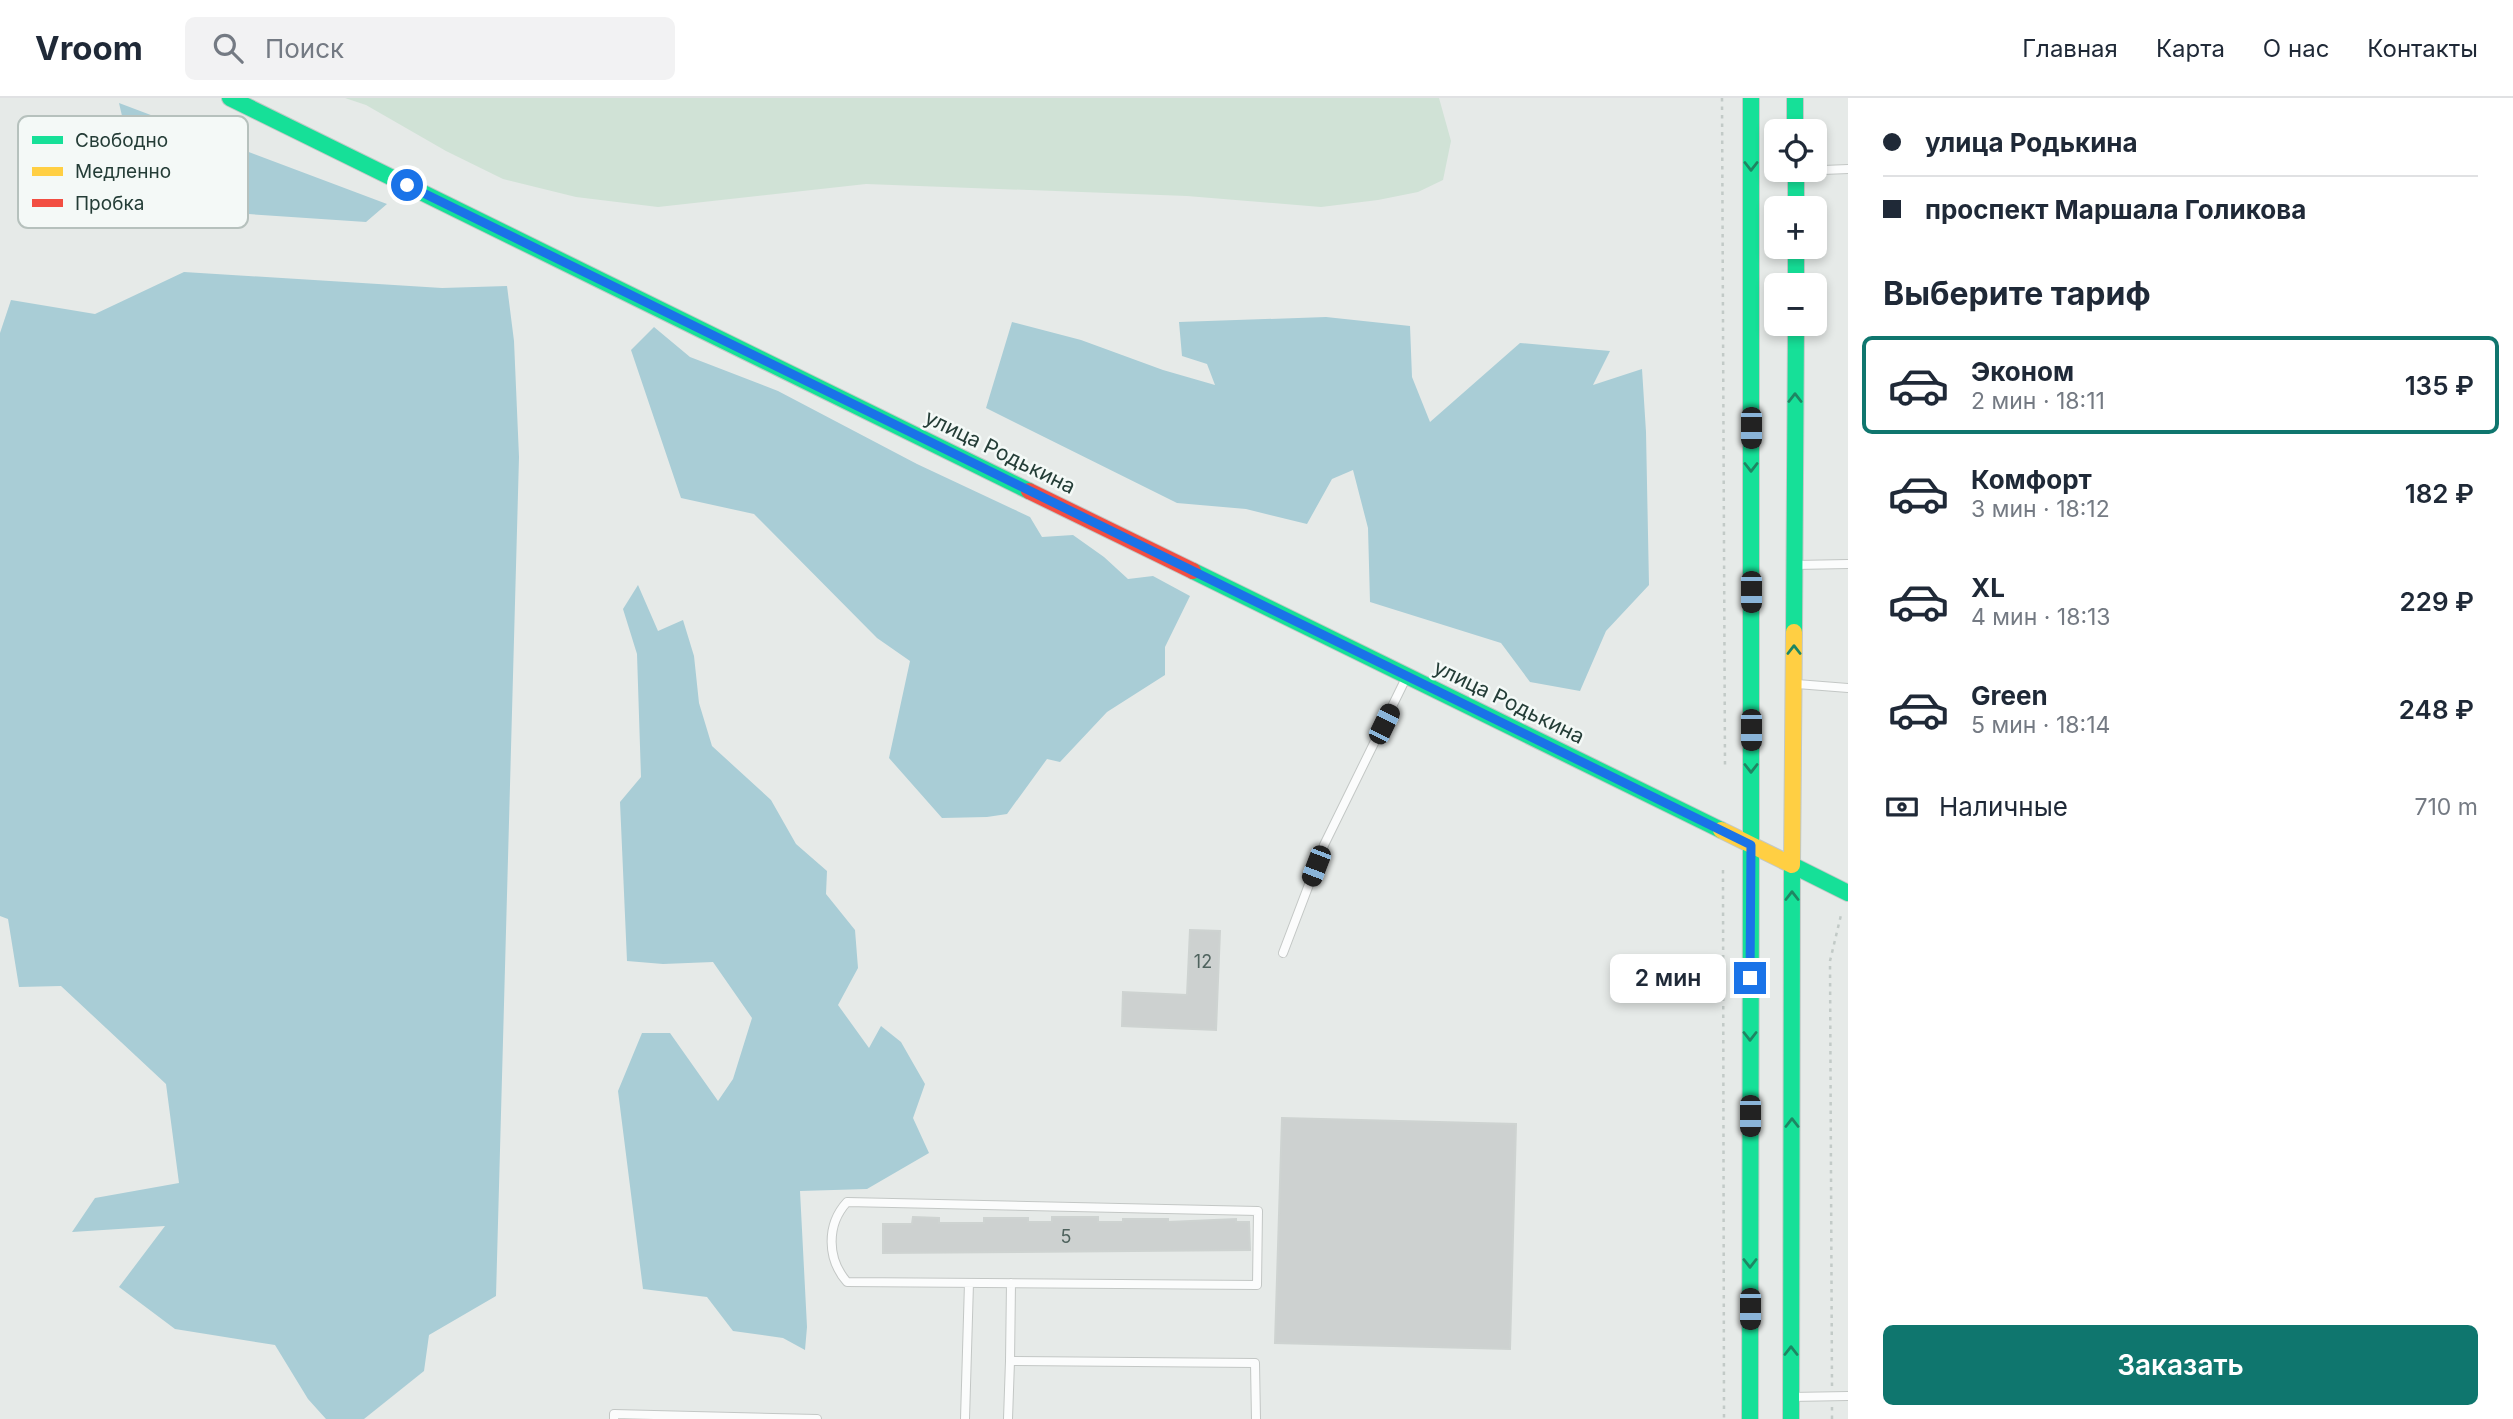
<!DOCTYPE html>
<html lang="ru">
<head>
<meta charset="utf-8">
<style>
  body { margin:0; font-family:Inter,sans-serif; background:#f2f2f3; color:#1f2937; height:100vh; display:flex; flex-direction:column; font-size:26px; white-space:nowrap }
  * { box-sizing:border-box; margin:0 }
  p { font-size:23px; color:#747a83 }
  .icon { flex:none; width:38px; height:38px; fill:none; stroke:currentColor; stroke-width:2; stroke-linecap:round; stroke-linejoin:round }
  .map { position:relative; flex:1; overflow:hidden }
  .sheet { display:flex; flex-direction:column; background:#fff; width:665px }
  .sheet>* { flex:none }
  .guide { display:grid; align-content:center; height:154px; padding:0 35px; background:#fff }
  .tools { position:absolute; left:1764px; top:21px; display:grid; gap:14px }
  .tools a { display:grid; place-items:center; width:63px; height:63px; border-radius:10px; background:#fff; box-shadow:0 4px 10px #0003; font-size:35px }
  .end { position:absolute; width:32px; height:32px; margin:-16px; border:9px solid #1a73e8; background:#fff; box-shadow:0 0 0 4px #fff }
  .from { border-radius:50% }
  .bubble { position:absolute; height:49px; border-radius:10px; background:#fff; box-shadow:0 4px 10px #0003; font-size:23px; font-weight:600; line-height:49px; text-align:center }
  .car { position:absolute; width:21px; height:42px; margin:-21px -10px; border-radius:9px; box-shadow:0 0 5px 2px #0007; background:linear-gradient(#222 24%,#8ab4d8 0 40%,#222 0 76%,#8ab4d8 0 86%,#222 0) }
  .guide b { display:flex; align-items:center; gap:24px; height:66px; font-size:26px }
  .guide b+b { border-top:2px solid #e0e1e3 }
  .guide i { width:18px; height:18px; background:#1f2937 }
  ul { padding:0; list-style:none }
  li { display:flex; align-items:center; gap:21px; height:98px; margin:0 14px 10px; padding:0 21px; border:4px solid transparent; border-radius:10px }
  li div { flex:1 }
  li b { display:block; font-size:26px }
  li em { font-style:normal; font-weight:600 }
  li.on { border-color:#0f766e }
  li>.icon { width:63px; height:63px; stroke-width:1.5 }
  h2 { padding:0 35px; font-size:32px; line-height:84px }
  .pay { display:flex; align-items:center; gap:18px; height:77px; padding:0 35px; font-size:26px }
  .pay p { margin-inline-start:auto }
  .primary-button { display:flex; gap:14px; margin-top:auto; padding:14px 35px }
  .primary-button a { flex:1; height:80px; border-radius:10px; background:#0f766e; color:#fff; font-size:28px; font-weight:600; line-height:80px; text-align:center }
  header { display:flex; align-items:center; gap:42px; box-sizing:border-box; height:98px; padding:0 35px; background:#fff; border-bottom:2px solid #e0e1e3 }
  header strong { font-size:33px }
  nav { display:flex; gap:38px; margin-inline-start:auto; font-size:24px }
  .search { width:490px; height:63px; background:#f2f2f3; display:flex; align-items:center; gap:18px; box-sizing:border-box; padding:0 24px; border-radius:10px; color:#747a83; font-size:26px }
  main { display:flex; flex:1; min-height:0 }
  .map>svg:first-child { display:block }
  .green { fill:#d0e2d6 }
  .water { fill:#a9cdd6 }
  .building { fill:#cdd1d0; stroke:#ced3d1; stroke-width:2 }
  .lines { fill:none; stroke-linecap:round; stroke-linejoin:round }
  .lane-casing { stroke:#c3c7c5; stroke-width:10 }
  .fast-casing { stroke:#c2c8c6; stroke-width:18 }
  .slow-casing { stroke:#c2c8c6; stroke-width:18 }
  .jam-casing { stroke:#c2c8c6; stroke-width:18 }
  .path { stroke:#c2cac7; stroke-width:2.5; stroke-dasharray:3.5 5; stroke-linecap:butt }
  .lane { stroke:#fbfcfc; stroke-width:8 }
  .fast { stroke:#16e098; stroke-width:16 }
  .slow { stroke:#ffcf43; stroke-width:16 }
  .jam { stroke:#f24e42; stroke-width:16 }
  .oneway { stroke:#1e8663 }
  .route { stroke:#1a73e8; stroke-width:9 }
  .labels { text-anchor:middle; stroke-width:5; stroke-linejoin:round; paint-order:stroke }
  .number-label { font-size:18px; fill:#4f635e }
  .street-label { font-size:21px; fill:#243d37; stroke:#f4f9f7 }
  .key { fill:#f4f9f7; stroke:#b6c1bd; stroke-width:2 }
  .key-label { font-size:19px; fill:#243d37 }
</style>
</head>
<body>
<header>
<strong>Vroom</strong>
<div class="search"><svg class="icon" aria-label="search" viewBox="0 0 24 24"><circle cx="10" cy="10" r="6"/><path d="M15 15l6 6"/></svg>Поиск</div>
<nav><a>Главная</a><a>Карта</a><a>О нас</a><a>Контакты</a></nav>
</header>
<main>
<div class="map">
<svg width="1848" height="1321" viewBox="0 0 1848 1321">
  <rect width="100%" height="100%" fill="#e6eae8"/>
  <path class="green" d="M345,0h1094l12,43 -8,39 -25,12 -40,8 -57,7 -134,-11 -321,-12 -208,23 -82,-10 -73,-18 -57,-28 -80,-46z"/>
  <path class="water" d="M119,5l268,101 -21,18 -280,-19 -4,-9 37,-5 10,-43z
    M184,174l258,16 65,-2 7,55 5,116 -23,839 -67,39 -5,36 -60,48h-38l-18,-20 -33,-54 -100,-16 -56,-42 46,-61 -93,6 23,-34 84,-15 -13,-99 -105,-98 -42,1 -11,-68 -8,-3v-583l11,-33 84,14z
    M1326,219l84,9 2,51 18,45 90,-79 90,8 -17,34 49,-16 4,63 3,153 -43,46 -26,60 -50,-9 -29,-39 -131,-41 -2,-74 -15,-58 -21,9 -25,45 -61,-15 -69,-6 -191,-95 26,-86 69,18 82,30 52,15 -8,-21 -25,-8 -3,-34z
    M654,229l36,30 88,34 139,73 113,53 12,20 31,-2 31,22 24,22 25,-3 37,20 -25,51v28l-58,37 -47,50 -13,-3 -40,55 -20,3 -45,1 -53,-60 21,-97 -33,-23 -123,-124 -73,-16 -50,-148z
    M638,487l20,46 25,-11 11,36 5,47 13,43 59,54 25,44 31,27 -1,23 29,36 3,38 -20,37 31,43 12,-22 20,16 24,42 -12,34 16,35 -62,36 -67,2 7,136 -2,23 -22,-12 -50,-7 -26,-34 -64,-8 -25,-198 24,-58h28l48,68 15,-22 19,-61 -39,-56 -50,2 -36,-3 -7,-159 21,-25 -4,-123 -14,-45z"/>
  <path class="building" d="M1190,832l30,1 -4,99 -94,-4 1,-34 64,3z
    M1282,1020l234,6 -6,225 -235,-6z
    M913,1119l26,1v5h45v-5h44v4h24v-5h46v5h25v-3h45v3l68,-3v3h13l1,28 -367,3v-29h29z"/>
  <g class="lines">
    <defs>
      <path id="lane" d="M1799,73l49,-2
        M1795,467l53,-1
        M1797,586l51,4
        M1283,855l41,-108 82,-167
        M847,1104l411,9 -1,74 -410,-3c-20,-23 -21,-57 0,-80z
        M1011,1185l-1,78 245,2 1,56
        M1791,1299l57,-1
        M614,1321v-5l203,5
        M965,1321l4,-136
        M1008,1321l2,-58"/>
      <path id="fast" d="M230,0l799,393
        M1751,0v747
        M1795,0v33
        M1796,72v38
        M1796,149v38
        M1193,473l528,259
        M1794,534l2,-308
        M1750,1321l1,-574
        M1791,1321l1,-554 56,28"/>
      <path id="slow" d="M1721,732l71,35 2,-233"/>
      <path id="jam" d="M1029,393l164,80"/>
    </defs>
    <use href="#lane" class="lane-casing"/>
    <use href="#fast" class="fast-casing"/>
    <use href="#slow" class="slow-casing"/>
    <use href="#jam" class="jam-casing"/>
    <path class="path" d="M1722,0l3,670
      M1723,772l1,549
      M1832,1288l-2,-425 11,-46
      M1832,1309v12"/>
    <use href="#lane" class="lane"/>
    <use href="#fast" class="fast"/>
    <use href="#slow" class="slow"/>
    <use href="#jam" class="jam"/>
  </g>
  <defs><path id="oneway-chevron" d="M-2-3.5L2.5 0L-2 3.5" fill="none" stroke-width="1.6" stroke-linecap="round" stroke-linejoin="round" transform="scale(1.75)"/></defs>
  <g class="oneway">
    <use href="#oneway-chevron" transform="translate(1751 68) rotate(90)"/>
    <use href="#oneway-chevron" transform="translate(1795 300) rotate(-90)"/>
    <use href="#oneway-chevron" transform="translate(1751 369) rotate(90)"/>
    <use href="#oneway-chevron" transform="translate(1794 552) rotate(-90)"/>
    <use href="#oneway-chevron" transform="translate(1751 670) rotate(90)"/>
    <use href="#oneway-chevron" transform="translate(1792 798) rotate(-90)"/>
    <use href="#oneway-chevron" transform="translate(1750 938) rotate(90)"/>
    <use href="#oneway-chevron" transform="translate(1792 1025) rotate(-90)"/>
    <use href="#oneway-chevron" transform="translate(1750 1165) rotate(90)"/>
    <use href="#oneway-chevron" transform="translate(1791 1253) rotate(-90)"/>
  </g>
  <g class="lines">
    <path class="route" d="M407,87l1344,660 -1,133"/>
  </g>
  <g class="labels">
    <g class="number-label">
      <text x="1203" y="870">12</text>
      <text x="1066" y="1145">5</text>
    </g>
    <g class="street-label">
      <text transform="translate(1000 354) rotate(26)" y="7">улица Родькина</text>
      <text transform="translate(1509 604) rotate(26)" y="7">улица Родькина</text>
    </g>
  </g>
  <rect x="18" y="18" width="230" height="112" rx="10" class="key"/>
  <rect x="32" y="38" width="31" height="8" fill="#16e098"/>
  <rect x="32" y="69" width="31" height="9" fill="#ffcf43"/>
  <rect x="32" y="101" width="31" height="8" fill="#f24e42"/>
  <g class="key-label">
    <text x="75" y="49">Свободно</text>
    <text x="75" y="80">Медленно</text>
    <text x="75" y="112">Пробка</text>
  </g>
</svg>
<div class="tools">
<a><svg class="icon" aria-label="locate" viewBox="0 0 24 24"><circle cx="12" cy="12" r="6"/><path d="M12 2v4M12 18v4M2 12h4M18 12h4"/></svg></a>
<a>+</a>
<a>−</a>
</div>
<i class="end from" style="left:407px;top:87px"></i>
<i class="end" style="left:1750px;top:880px"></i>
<div class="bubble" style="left:1610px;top:856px;width:116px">2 мин</div>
<i class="car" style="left:1751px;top:330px;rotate:180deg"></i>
<i class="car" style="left:1751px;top:494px;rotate:180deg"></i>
<i class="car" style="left:1384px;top:626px;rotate:26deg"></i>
<i class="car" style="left:1751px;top:632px;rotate:180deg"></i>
<i class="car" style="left:1316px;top:768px;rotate:201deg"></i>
<i class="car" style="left:1750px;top:1018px;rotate:180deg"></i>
<i class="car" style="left:1750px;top:1211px;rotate:180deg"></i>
</div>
<section class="sheet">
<div class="guide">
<b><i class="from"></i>улица Родькина</b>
<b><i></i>проспект Маршала Голикова</b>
</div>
<h2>Выберите тариф</h2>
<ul>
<li class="on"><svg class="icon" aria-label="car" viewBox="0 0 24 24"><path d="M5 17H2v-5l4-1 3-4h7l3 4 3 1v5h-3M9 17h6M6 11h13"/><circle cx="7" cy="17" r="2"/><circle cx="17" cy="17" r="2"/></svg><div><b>Эконом</b><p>2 мин · 18:11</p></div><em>135 ₽</em></li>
<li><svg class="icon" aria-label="car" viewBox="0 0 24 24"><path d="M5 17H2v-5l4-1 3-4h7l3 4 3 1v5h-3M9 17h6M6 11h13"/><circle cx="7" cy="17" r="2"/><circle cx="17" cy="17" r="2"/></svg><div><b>Комфорт</b><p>3 мин · 18:12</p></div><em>182 ₽</em></li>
<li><svg class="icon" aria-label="car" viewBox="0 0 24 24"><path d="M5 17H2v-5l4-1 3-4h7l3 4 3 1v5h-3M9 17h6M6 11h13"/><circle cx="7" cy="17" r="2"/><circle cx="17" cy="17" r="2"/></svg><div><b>XL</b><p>4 мин · 18:13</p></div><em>229 ₽</em></li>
<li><svg class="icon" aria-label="car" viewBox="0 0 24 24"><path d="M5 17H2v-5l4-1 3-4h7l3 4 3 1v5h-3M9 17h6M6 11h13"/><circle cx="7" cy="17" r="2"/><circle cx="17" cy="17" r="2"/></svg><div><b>Green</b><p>5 мин · 18:14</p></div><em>248 ₽</em></li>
</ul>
<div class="pay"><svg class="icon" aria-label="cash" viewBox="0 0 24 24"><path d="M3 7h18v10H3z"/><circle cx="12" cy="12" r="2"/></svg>Наличные<p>710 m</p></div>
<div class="primary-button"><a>Заказать</a></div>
</section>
</main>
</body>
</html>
